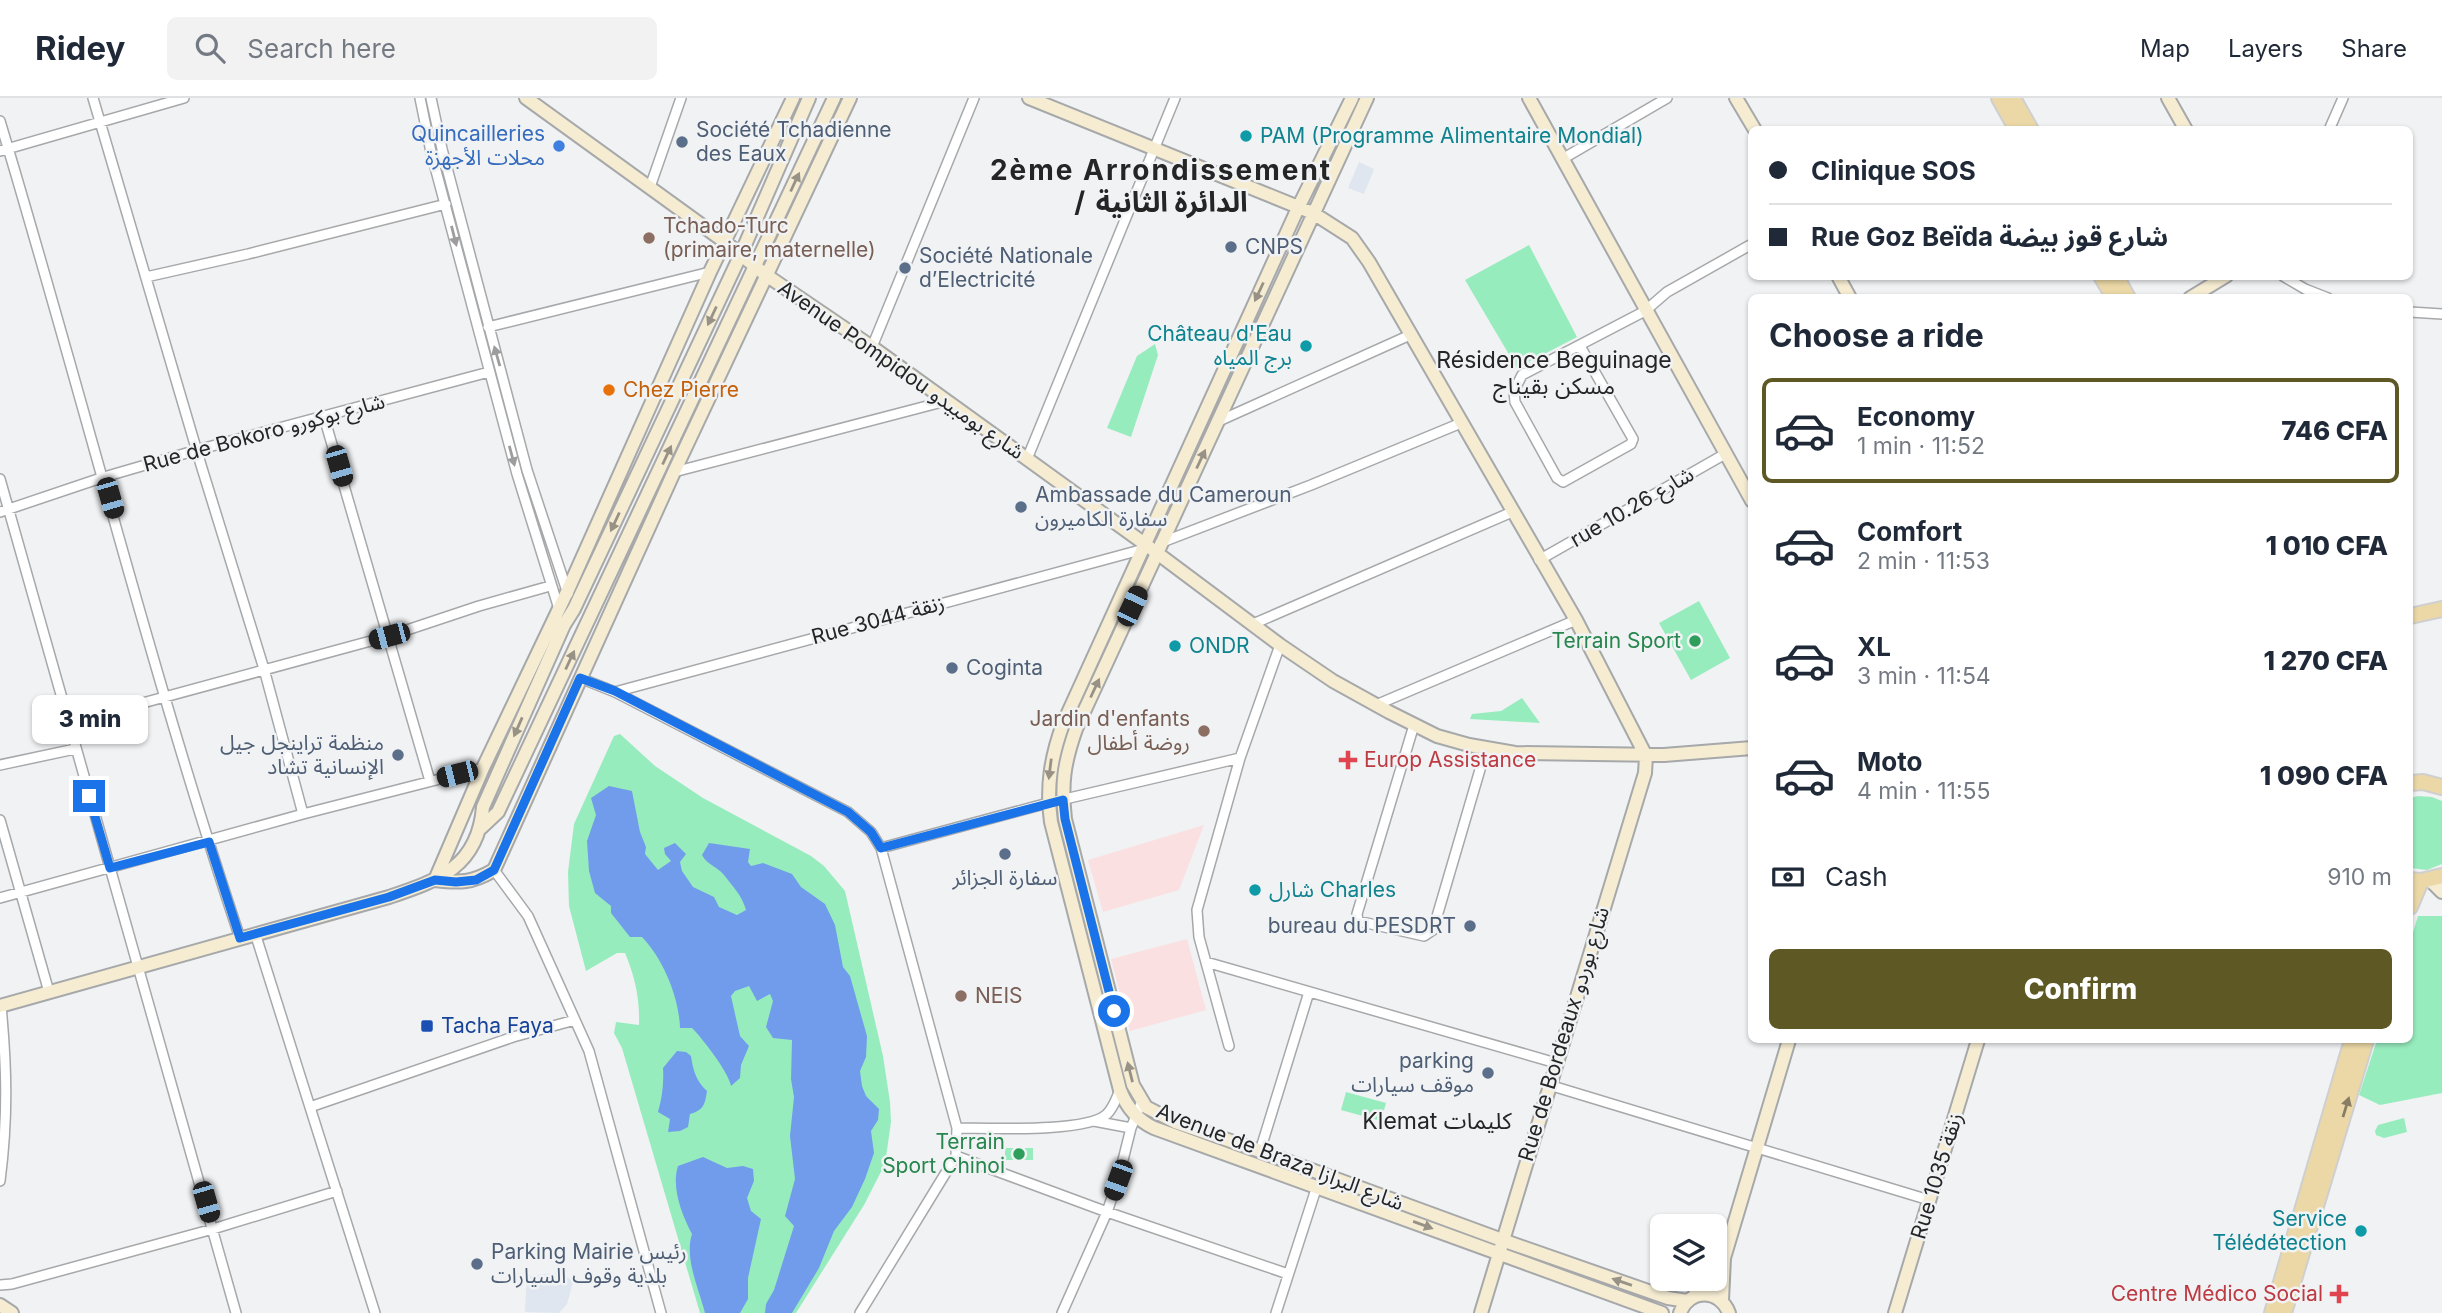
<!DOCTYPE html>
<html lang="en">
<head>
<meta charset="utf-8">
<style>
  body { margin:0; font-family:Inter,"Noto Sans Arabic",sans-serif; background:#f2f2f3; color:#1f2937; height:100vh; display:flex; flex-direction:column; font-size:26px; white-space:nowrap }
  * { box-sizing:border-box; margin:0 }
  p { font-size:23px; color:#747a83 }
  .icon { flex:none; width:38px; height:38px; fill:none; stroke:currentColor; stroke-width:2; stroke-linecap:round; stroke-linejoin:round }
  .map { position:relative; flex:1; overflow:hidden }
  .panel { position:absolute; left:1748px; top:196px; width:665px; height:749px; display:flex; flex-direction:column; background:#fff; border-radius:10px; box-shadow:0 2px 5px #0004 }
  .panel>* { flex:none }
  .top-card { position:absolute; left:1748px; top:28px; width:665px; height:154px; border-radius:10px; box-shadow:0 2px 5px #0004; display:grid; align-content:center; height:154px; padding:0 21px; background:#fff }
  .tools { position:absolute; left:1650px; top:1116px; display:grid; gap:14px }
  .tools a { display:grid; place-items:center; width:77px; height:77px; border-radius:10px; background:#fff; box-shadow:0 2px 5px #0004; font-size:35px }
  .end { position:absolute; width:32px; height:32px; margin:-16px; border:9px solid #1a73e8; background:#fff; box-shadow:0 0 0 4px #fff }
  .from { border-radius:50% }
  .bubble { position:absolute; height:49px; border-radius:10px; background:#fff; box-shadow:0 2px 5px #0004; font-size:23px; font-weight:800; line-height:49px; text-align:center }
  .car { position:absolute; width:21px; height:42px; margin:-21px -10px; border-radius:9px; box-shadow:0 0 5px 2px #0007; background:linear-gradient(#222 24%,#8ab4d8 0 40%,#222 0 76%,#8ab4d8 0 86%,#222 0) }
  .top-card b { display:flex; align-items:center; gap:24px; height:66px; font-size:26px }
  .top-card b+b { border-top:2px solid #e0e1e3 }
  .top-card i { width:18px; height:18px; background:#1f2937 }
  ul { padding:0; list-style:none }
  li { display:flex; align-items:center; gap:21px; height:105px; margin:0 14px 10px; padding:0 7px; border:4px solid transparent; border-radius:10px }
  li div { flex:1 }
  li b { display:block; font-size:26px }
  li em { font-style:normal; font-weight:800 }
  li.on { border-color:#5d5824 }
  li>.icon { width:63px; height:63px; stroke-width:1.5 }
  h2 { padding:0 21px; font-size:32px; line-height:84px }
  .pay { display:flex; align-items:center; gap:18px; height:77px; padding:0 21px; font-size:26px }
  .pay p { margin-inline-start:auto }
  .cta { display:flex; gap:14px; margin-top:auto; padding:14px 21px }
  .cta a { flex:1; height:80px; border-radius:10px; background:#5d5824; color:#fff; font-size:28px; font-weight:800; line-height:80px; text-align:center }
  header { display:flex; align-items:center; gap:42px; box-sizing:border-box; height:98px; padding:0 35px; background:#fff; border-bottom:2px solid #e0e1e3 }
  header strong { font-size:33px }
  nav { display:flex; gap:38px; margin-inline-start:auto; font-size:24px }
  .search { width:490px; height:63px; background:#f2f2f3; display:flex; align-items:center; gap:18px; box-sizing:border-box; padding:0 24px; border-radius:10px; color:#747a83; font-size:26px }
  .map>svg:first-child { display:block }
  .built { fill:#e0e6ef }
  .medical { fill:#fbe0e2 }
  .green { fill:#97ecbe }
  .water { fill:#719ceb }
  .lines { fill:none; stroke-linecap:round; stroke-linejoin:round }
  .street-casing { stroke:#a6a8aa; stroke-width:12 }
  .secondary-casing { stroke:#a6a8aa; stroke-width:16 }
  .primary-casing { stroke:#cfcfcf; stroke-width:18 }
  .street { stroke:#fff; stroke-width:9 }
  .secondary { stroke:#f5ecd2; stroke-width:12 }
  .primary { stroke:#ebd8a6; stroke-width:14 }
  .oneway { fill:#979285 }
  .oneway2 { fill:#9d9d9d }
  .oneway3 { fill:#887e66 }
  .route { stroke:#1a73e8; stroke-width:9 }
  .culture-dot { fill:#0f9aa8; stroke:#f0f2f4; stroke-width:2.5 }
  .service-dot { fill:#5c6f8a; stroke:#f0f2f4; stroke-width:2.5 }
  .shop-dot { fill:#3f7fe0; stroke:#f0f2f4; stroke-width:2.5 }
  .education-dot { fill:#8d6e63; stroke:#f0f2f4; stroke-width:2.5 }
  .food-dot { fill:#e8710a; stroke:#f0f2f4; stroke-width:2.5 }
  .leisure-dot { fill:#2e9e5b; stroke:#f0f2f4; stroke-width:2.5 }
  .health-dot { fill:#e0444e; stroke:#f0f2f4; stroke-width:2.5 }
  .transit-dot { fill:#1a4fb4; stroke:#f0f2f4; stroke-width:2.5 }
  .labels { text-anchor:middle; stroke-width:5; stroke-linejoin:round; paint-order:stroke }
  .service-label { font-size:21px; fill:#4e5e75; stroke:#f0f2f4; text-anchor:start }
  .shop-label { font-size:21px; fill:#366cbe; stroke:#f0f2f4; text-anchor:end }
  .culture-label { font-size:21px; fill:#0d838f; stroke:#f0f2f4; text-anchor:start }
  .education-label { font-size:21px; fill:#785e54; stroke:#f0f2f4; text-anchor:start }
  .street-label { font-size:21px; fill:#252526; stroke:#f0f2f4 }
  .food-label { font-size:21px; fill:#c56008; stroke:#f0f2f4; text-anchor:start }
  .leisure-label { font-size:21px; fill:#27864d; stroke:#f0f2f4; text-anchor:end }
  .health-label { font-size:21px; fill:#be3a42; stroke:#f0f2f4; text-anchor:start }
  .transit-label { font-size:21px; fill:#164399; stroke:#f0f2f4; text-anchor:start }
  .neighbourhood-label { font-size:23px; fill:#252526; stroke:#f0f2f4 }
  .district-label { font-size:28px; font-weight:bold; letter-spacing:2px; fill:#252526; stroke:#f0f2f4 }
</style>
</head>
<body>
<header>
<strong>Ridey</strong>
<div class="search"><svg class="icon" aria-label="search" viewBox="0 0 24 24"><circle cx="10" cy="10" r="6"/><path d="M15 15l6 6"/></svg>Search here</div>
<nav><a>Map</a><a>Layers</a><a>Share</a></nav>
</header>
<div class="map">
<svg width="2442" height="1215" viewBox="0 0 2442 1215">
  <rect width="100%" height="100%" fill="#f0f2f4"/>
  <path class="built" d="M1359,64l15,7 -10,25 -16,-6z
    M562,1174l11,10 -6,22 -8,9 -34,-1 2,-36z"/>
  <path class="medical" d="M1204,727l-25,65 -76,22 -15,-52z
    M1187,841l19,71 -76,21 -19,-72z"/>
  <path class="green" d="M1529,147l48,92 -60,31 -52,-88z
    M1155,246l3,11 -27,82 -24,-9 30,-72z
    M1699,503l31,57 -39,22 -32,-57z
    M1522,600l18,25 -70,-4 2,-5 29,-3z
    M620,636l35,32 48,32 108,58 13,10 21,25 38,165 7,46 1,20 -6,42 -21,41 -68,108h-96l-78,-265 -8,-15 2,-11 23,3c1,-26 -4,-48 -14,-72h-8l-31,18 -17,-65 -1,-34 6,-48 40,-88z
    M2418,698l14,1 10,4v63l-15,6 -17,-2v-70z
    M2418,818h24v177l-62,12 -21,-10 18,-55h33v-98z
    M1346,994l40,11 -5,18 -40,-11z
    M2404,1020l3,14 -23,6 -8,-3 -1,-4 3,-6z
    M1005,1050h28v12h-28z"/>
  <path class="water" d="M609,688l23,5 8,41 6,15 -1,7 13,16 13,-9 -6,-7 -1,-6 11,-5 11,11 -6,8 2,9 11,16 21,10 5,10 18,8 9,-5c-4,-15 -13,-23 -22,-35 -6,-8 -17,-10 -22,-20l7,-12 41,6 -2,13 3,4 12,-3 29,11 9,13 24,17 10,21 8,42 7,9 17,60 -1,21 -6,14 2,15 4,10 13,13 -1,11 -7,11 3,22 -9,26 -13,28 -18,24 -15,37 -27,45h-27l1,-9 8,-14 20,-64 -9,-10 10,-37 -5,-43 4,-39 -3,-18 1,-39 -19,-2 -7,-11 7,-26 -3,-7 -13,7 -8,-15 -14,5 -4,5 9,40 9,10 -8,19 -1,13 -9,8c-2,-13 -28,-47 -39,-58h-12c-1,-30 -16,-68 -38,-91h-12l-19,-24v-7l-16,-13 -6,-22 -2,-30 9,-26 -5,-17z
    M677,953l9,1 5,4c2,14 5,25 16,35 -2,13 -3,19 -17,23l-2,13 -8,4 -12,1 2,-13 -12,-7c4,-14 6,-28 5,-44z
    M703,1059l24,11 16,-2 10,3 1,12 -7,17 4,13 10,8 -13,59v21l-8,14h-35c-6,-24 -21,-55 -13,-79 -10,-19 -21,-47 -14,-68z"/>
  <g class="lines">
    <defs>
      <path id="street" d="M93,0l108,367 63,204 39,145
        M420,0l11,54 86,322 42,135
        M431,0l11,51 85,321 41,124
        M0,23c82,272 150,548 240,817
        M2329,32l14,-32
        M0,53l184,-53
        M1564,60l103,-60
        M650,89l31,-89
        M2283,178l22,13 23,9
        M146,179l102,-23 198,-50
        M2410,214l32,2
        M488,229l222,-55
        M1580,248l53,93 -2,5 -68,38 -6,-4 -42,-76 -1,-11 8,-16 123,-64 22,-19 85,-48
        M872,249l102,-249
        M324,319l106,364
        M1219,323l191,-86
        M1027,361l148,-361
        M674,374l272,-71
        M0,381l236,834
        M0,414l104,-35 93,-27 292,-78
        M1160,445l151,-58 150,-62
        M1539,462l186,-106
        M1253,526l259,-112
        M580,580l35,14 233,120 23,20 10,16 76,280 -1,28 -96,157
        M615,594l529,-143
        M1376,607l200,-85
        M69,625l320,-87 90,-30 71,-20
        M1414,627l-57,189 1,7 66,15 9,-6 53,-181
        M0,667l75,-16
        M0,722l49,172
        M881,750l167,-45 192,-45
        M494,772l34,46 61,135 72,262
        M0,800l303,-84 180,-46
        M255,835l120,380
        M1206,864l350,101
        M1229,948l-30,-109 -2,-27 43,-152 40,-113
        M1549,987l380,115
        M310,1009l203,-70 62,-17
        M1094,1023l37,7
        M957,1030c31,0 130,5 150,-14 7,-7 9,-15 13,-24
        M1260,1053l49,-159
        M956,1058l151,56 181,62
        M0,1083c8,-63 7,-112 1,-175
        M0,1187l12,-1 201,-55 124,-38
        M1062,1215l45,-101 11,-32 13,-52 11,-27
        M1276,1215l41,-127"/>
      <path id="secondary" d="M526,0l199,144 41,33 106,72 277,200 131,98 53,36 56,31 48,24 32,9 46,8 149,2 88,-7
        M793,0l-83,174 -143,320 -84,176 -48,112c25,3 37,3 59,-10l180,-398 176,-374
        M1029,0l284,115 39,25 17,24 207,358 70,136 -1,17 -164,540
        M1352,0l-54,110 -235,516c-12,33 -17,63 -12,98l69,268c7,18 17,30 34,38l508,185
        M1367,0l-291,631c-12,34 -15,55 -11,90l68,266 13,22 29,15 85,29 242,89 166,58 19,3
        M1529,0l223,403
        M1736,0l19,32
        M2168,0l18,32
        M1838,178l12,22
        M2190,200l36,-22
        M481,730l17,-16 336,-714
        M2430,782l12,12
        M0,908l389,-109c50,-17 89,-30 94,-90l81,-182 10,-16 167,-355 68,-156
        M1694,1198l13,-17
        M1722,1202l2,-42 65,-218
        M0,1207l12,8
        M1680,1215c9,-25 40,-24 49,0
        M1895,1215l83,-273"/>
      <path id="primary" d="M1999,0l18,32
        M2013,0l18,32
        M2101,178l13,22
        M2116,178l12,22
        M2410,518l32,-7
        M2410,685l13,-1 19,5
        M2410,782l11,1 21,-5
        M2410,809l11,-26
        M2272,1215l80,-273
        M2284,1215l82,-273"/>
    </defs>
    <use href="#street" class="street-casing"/>
    <use href="#secondary" class="secondary-casing"/>
    <use href="#primary" class="primary-casing"/>
    <use href="#street" class="street"/>
    <use href="#secondary" class="secondary"/>
    <use href="#primary" class="primary"/>
  </g>
  <defs><path id="oneway-solid" d="M-6-.8H1V-3.2L6.5 0L1 3.2V.8H-6Z" transform="scale(1.75)"/></defs>
  <g class="oneway">
    <use href="#oneway-solid" transform="translate(795 84) rotate(-65)"/>
    <use href="#oneway-solid" transform="translate(1259 194) rotate(115)"/>
    <use href="#oneway-solid" transform="translate(712 218) rotate(115)"/>
    <use href="#oneway-solid" transform="translate(667 357) rotate(-65)"/>
    <use href="#oneway-solid" transform="translate(1201 361) rotate(-65)"/>
    <use href="#oneway-solid" transform="translate(615 424) rotate(115)"/>
    <use href="#oneway-solid" transform="translate(570 562) rotate(-65)"/>
    <use href="#oneway-solid" transform="translate(1095 590) rotate(-65)"/>
    <use href="#oneway-solid" transform="translate(518 629) rotate(114)"/>
    <use href="#oneway-solid" transform="translate(1050 671) rotate(97)"/>
    <use href="#oneway-solid" transform="translate(1130 974) rotate(-104)"/>
    <use href="#oneway-solid" transform="translate(1423 1127) rotate(20)"/>
    <use href="#oneway-solid" transform="translate(1622 1184) rotate(-161)"/>
  </g>
  <g class="oneway2">
    <use href="#oneway-solid" transform="translate(454 138) rotate(76)"/>
    <use href="#oneway-solid" transform="translate(497 258) rotate(-106)"/>
    <use href="#oneway-solid" transform="translate(512 358) rotate(75)"/>
  </g>
  <use class="oneway3" href="#oneway-solid" transform="translate(2346 1009) rotate(-73)"/>
  <g class="lines">
    <path class="route" d="M89,698l21,72 99,-26 31,96 149,-41 46,-17 21,2 20,-2 18,-10 86,-192 35,13 233,121 23,20 10,16 182,-48 2,19 49,192"/>
  </g>
  <g class="culture-dot">
    <circle cx="1246" cy="38" r="7"/>
    <circle cx="1306" cy="248" r="7"/>
    <circle cx="1175" cy="548" r="7"/>
    <circle cx="1255" cy="792" r="7"/>
    <circle cx="2361" cy="1133" r="7"/>
  </g>
  <g class="service-dot">
    <circle cx="682" cy="44" r="7"/>
    <circle cx="1231" cy="149" r="7"/>
    <circle cx="905" cy="170" r="7"/>
    <circle cx="1021" cy="409" r="7"/>
    <circle cx="952" cy="570" r="7"/>
    <circle cx="398" cy="657" r="7"/>
    <circle cx="1005" cy="756" r="7"/>
    <circle cx="1470" cy="828" r="7"/>
    <circle cx="1488" cy="975" r="7"/>
    <circle cx="477" cy="1166" r="7"/>
  </g>
  <circle class="shop-dot" cx="559" cy="48" r="7"/>
  <g class="education-dot">
    <circle cx="649" cy="140" r="7"/>
    <circle cx="1204" cy="633" r="7"/>
    <circle cx="961" cy="898" r="7"/>
  </g>
  <circle class="food-dot" cx="609" cy="292" r="7"/>
  <g class="leisure-dot">
    <circle cx="1695" cy="543" r="7"/>
    <circle cx="1019" cy="1056" r="7"/>
  </g>
  <g class="health-dot">
    <path d="M1344.5 651.5h7v7h7v7h-7v7h-7v-7h-7v-7h7z"/>
    <path d="M2335.5 1185.5h7v7h7v7h-7v7h-7v-7h-7v-7h7z"/>
  </g>
  <rect class="transit-dot" x="420" y="921" width="14" height="14" rx="3.5"/>
  <g class="labels">
    <g class="service-label">
      <text x="696" y="39">Société Tchadienne<tspan x="696" dy="24">des Eaux</tspan></text>
      <text x="1245" y="156">CNPS</text>
      <text x="919" y="165">Société Nationale<tspan x="919" dy="24">d’Electricité</tspan></text>
      <text x="1035" y="404">Ambassade du Cameroun<tspan x="1035" dy="24">سفارة الكاميرون</tspan></text>
      <text x="966" y="577">Coginta</text>
      <text x="384" y="652" text-anchor="end">منظمة تراينجل جيل<tspan x="384" dy="24">الإنسانية تشاد</tspan></text>
      <text x="1005" y="787" text-anchor="middle">سفارة الجزائر</text>
      <text x="1456" y="835" text-anchor="end">bureau du PESDRT</text>
      <text x="1474" y="970" text-anchor="end">parking<tspan x="1474" dy="24">موقف سيارات</tspan></text>
      <text x="491" y="1161">Parking Mairie رئيس<tspan x="491" dy="24">بلدية وقوف السيارات</tspan></text>
    </g>
    <g class="shop-label">
      <text x="545" y="43">Quincailleries<tspan x="545" dy="24">محلات الأجهزة</tspan></text>
    </g>
    <g class="culture-label">
      <text x="1260" y="45">PAM (Programme Alimentaire Mondial)</text>
      <text x="1292" y="243" text-anchor="end">Château d'Eau<tspan x="1292" dy="24">برج المياه</tspan></text>
      <text x="1189" y="555">ONDR</text>
      <text x="1269" y="799">شارل Charles</text>
      <text x="2347" y="1128" text-anchor="end">Service<tspan x="2347" dy="24">Télédétection</tspan></text>
    </g>
    <g class="education-label">
      <text x="663" y="135">Tchado-Turc<tspan x="663" dy="24">(primaire, maternelle)</tspan></text>
      <text x="1190" y="628" text-anchor="end">Jardin d'enfants<tspan x="1190" dy="24">روضة أطفال</tspan></text>
      <text x="975" y="905">NEIS</text>
    </g>
    <g class="street-label">
      <text transform="translate(901 272) rotate(35)" y="7">Avenue Pompidou شارع بومبيدو</text>
      <text transform="translate(264 335) rotate(-15)" y="7">Rue de Bokoro شارع بوكورو</text>
      <text transform="translate(1632 409) rotate(-30)" y="7">rue 10.26 شارع</text>
      <text transform="translate(878 522) rotate(-15)" y="7">Rue 3044 زنقة</text>
      <text transform="translate(1564 936) rotate(-73)" y="7">Rue de Bordeaux شارع بوردو</text>
      <text transform="translate(1280 1059) rotate(21)" y="7">Avenue de Braza شارع البرازا</text>
      <text transform="translate(1937 1078) rotate(-73)" y="7">Rue 1035 زنقة</text>
    </g>
    <g class="food-label">
      <text x="623" y="299">Chez Pierre</text>
    </g>
    <g class="leisure-label">
      <text x="1681" y="550">Terrain Sport</text>
      <text x="1005" y="1051">Terrain<tspan x="1005" dy="24">Sport Chinoi</tspan></text>
    </g>
    <g class="health-label">
      <text x="1364" y="669">Europ Assistance</text>
      <text x="2323" y="1203" text-anchor="end">Centre Médico Social</text>
    </g>
    <g class="transit-label">
      <text x="441" y="935">Tacha Faya</text>
    </g>
    <g class="neighbourhood-label">
      <text x="1554" y="270">Résidence Beguinage<tspan x="1554" dy="26">مسكن بقيناج</tspan></text>
      <text x="1437" y="1031">Klemat كليمات</text>
    </g>
    <g class="district-label">
      <text x="1161" y="82">2ème Arrondissement<tspan x="1161" dy="32">/ الدائرة الثانية</tspan></text>
    </g>
  </g>
</svg>
<div class="tools">
<a><svg class="icon" aria-label="layers" viewBox="0 0 24 24"><path d="M12 4l9 5-9 5-9-5zM3 14l9 5 9-5"/></svg></a>
</div>
<i class="end from" style="left:1114px;top:913px"></i>
<i class="end" style="left:89px;top:698px"></i>
<div class="bubble" style="left:32px;top:597px;width:116px">3 min</div>
<i class="car" style="left:339px;top:368px;rotate:164deg"></i>
<i class="car" style="left:110px;top:400px;rotate:164deg"></i>
<i class="car" style="left:1132px;top:508px;rotate:25deg"></i>
<i class="car" style="left:389px;top:538px;rotate:255deg"></i>
<i class="car" style="left:457px;top:676px;rotate:256deg"></i>
<i class="car" style="left:1118px;top:1082px;rotate:200deg"></i>
<i class="car" style="left:206px;top:1104px;rotate:164deg"></i>
<div class="top-card">
<b><i class="from"></i>Clinique SOS</b>
<b><i></i>Rue Goz Beïda شارع قوز بيضة</b>
</div>
<section class="panel">
<h2>Choose a ride</h2>
<ul>
<li class="on"><svg class="icon" aria-label="car" viewBox="0 0 24 24"><path d="M5 17H2v-5l4-1 3-4h7l3 4 3 1v5h-3M9 17h6M6 11h13"/><circle cx="7" cy="17" r="2"/><circle cx="17" cy="17" r="2"/></svg><div><b>Economy</b><p>1 min · 11:52</p></div><em>746 CFA</em></li>
<li><svg class="icon" aria-label="car" viewBox="0 0 24 24"><path d="M5 17H2v-5l4-1 3-4h7l3 4 3 1v5h-3M9 17h6M6 11h13"/><circle cx="7" cy="17" r="2"/><circle cx="17" cy="17" r="2"/></svg><div><b>Comfort</b><p>2 min · 11:53</p></div><em>1 010 CFA</em></li>
<li><svg class="icon" aria-label="car" viewBox="0 0 24 24"><path d="M5 17H2v-5l4-1 3-4h7l3 4 3 1v5h-3M9 17h6M6 11h13"/><circle cx="7" cy="17" r="2"/><circle cx="17" cy="17" r="2"/></svg><div><b>XL</b><p>3 min · 11:54</p></div><em>1 270 CFA</em></li>
<li><svg class="icon" aria-label="car" viewBox="0 0 24 24"><path d="M5 17H2v-5l4-1 3-4h7l3 4 3 1v5h-3M9 17h6M6 11h13"/><circle cx="7" cy="17" r="2"/><circle cx="17" cy="17" r="2"/></svg><div><b>Moto</b><p>4 min · 11:55</p></div><em>1 090 CFA</em></li>
</ul>
<div class="pay"><svg class="icon" aria-label="cash" viewBox="0 0 24 24"><path d="M3 7h18v10H3z"/><circle cx="12" cy="12" r="2"/></svg>Cash<p>910 m</p></div>
<div class="cta"><a>Confirm</a></div>
</section>
</div>
</body>
</html>
